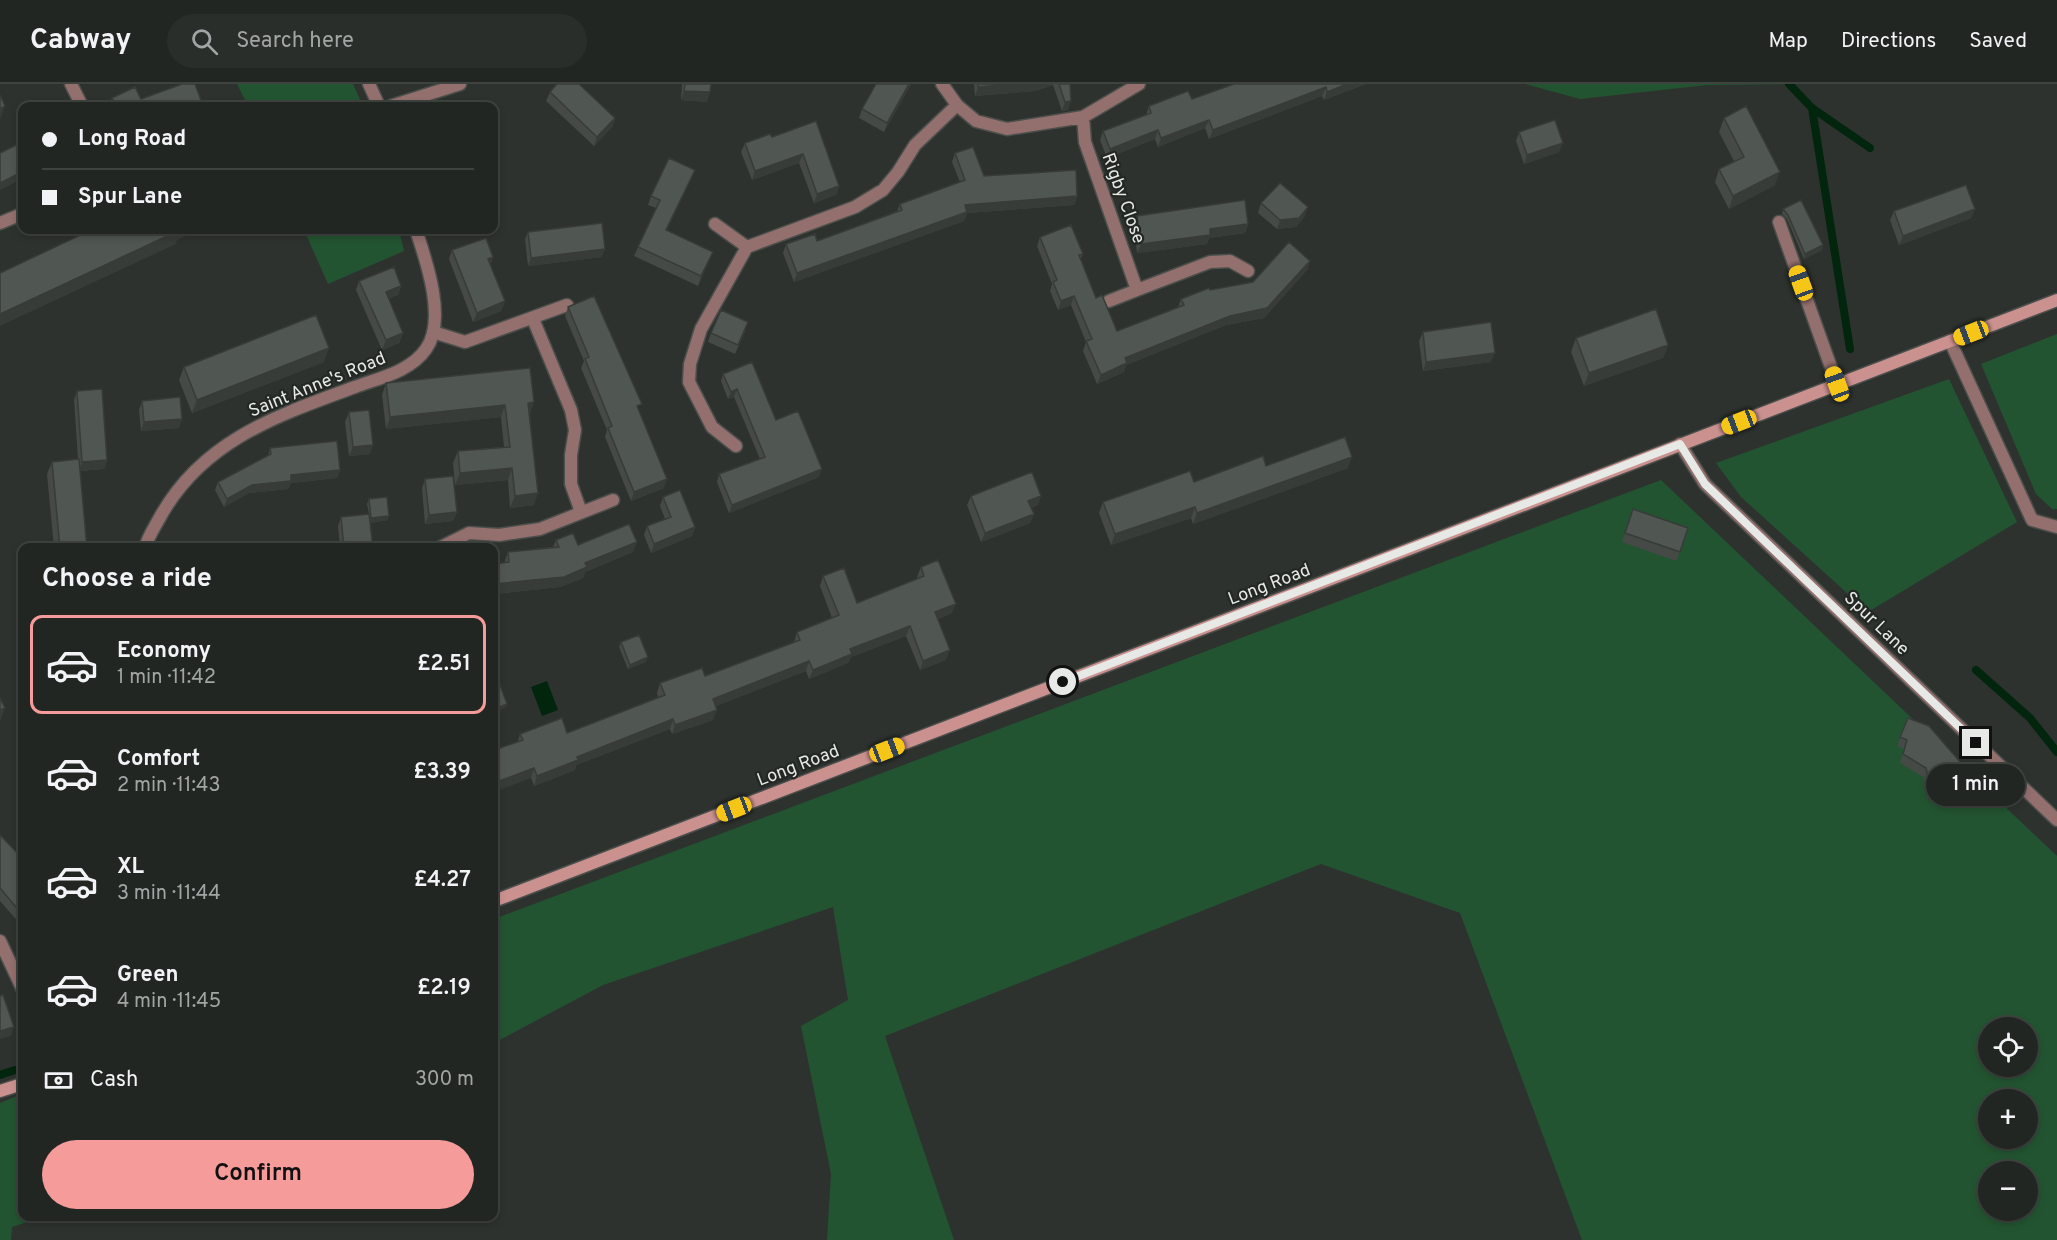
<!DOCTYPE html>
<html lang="en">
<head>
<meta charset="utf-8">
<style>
  body { margin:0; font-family:Overpass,sans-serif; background:#2a2e2a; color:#f1f3f6; height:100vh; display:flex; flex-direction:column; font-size:22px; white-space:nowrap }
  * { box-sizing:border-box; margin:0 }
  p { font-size:20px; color:#a2a5a5 }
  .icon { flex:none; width:33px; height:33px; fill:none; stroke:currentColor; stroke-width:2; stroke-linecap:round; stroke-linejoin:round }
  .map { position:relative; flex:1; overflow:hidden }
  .panel { position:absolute; left:18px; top:459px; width:480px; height:678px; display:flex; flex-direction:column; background:#222622; border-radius:12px; box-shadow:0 3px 9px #0003,0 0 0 2px #3f4340 }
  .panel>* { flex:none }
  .guide { position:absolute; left:18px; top:18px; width:480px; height:132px; border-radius:12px; box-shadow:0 3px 9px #0003,0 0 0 2px #3f4340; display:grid; align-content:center; height:132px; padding:0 24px; background:#222622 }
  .tools { position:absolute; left:1978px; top:933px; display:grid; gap:12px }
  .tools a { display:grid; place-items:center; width:60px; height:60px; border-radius:50%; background:#222622; box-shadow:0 3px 9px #0003,0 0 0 2px #3f4340; font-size:30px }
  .end { position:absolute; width:27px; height:27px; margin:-14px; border:8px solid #e6e9e6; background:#111; box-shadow:0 0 0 3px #111 }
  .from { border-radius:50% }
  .bubble { position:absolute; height:42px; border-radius:21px; background:#222622; box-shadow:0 3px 9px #0003,0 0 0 2px #3f4340; font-size:20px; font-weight:600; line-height:42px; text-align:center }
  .car { position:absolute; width:18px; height:36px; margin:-18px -9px; border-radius:8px; box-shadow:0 0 4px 2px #0007; background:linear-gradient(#f5c518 24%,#345 0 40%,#f5c518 0 76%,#345 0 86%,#f5c518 0) }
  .guide b { display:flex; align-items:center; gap:21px; height:57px; font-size:22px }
  .guide b+b { border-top:2px solid #3f4340 }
  .guide i { width:15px; height:15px; background:#f1f3f6 }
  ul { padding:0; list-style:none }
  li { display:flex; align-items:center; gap:18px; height:99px; margin:0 12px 9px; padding:0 12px; border:3px solid transparent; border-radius:12px }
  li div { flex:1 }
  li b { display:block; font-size:22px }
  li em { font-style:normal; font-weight:600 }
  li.active { border-color:#f59b99 }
  li>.icon { width:54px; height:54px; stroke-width:1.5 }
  h2 { padding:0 24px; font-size:27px; line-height:72px }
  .pay { display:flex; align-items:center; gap:15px; height:66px; padding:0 24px; font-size:22px }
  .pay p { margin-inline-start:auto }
  .primary-button { display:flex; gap:12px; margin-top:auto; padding:12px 24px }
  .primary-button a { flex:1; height:69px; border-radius:36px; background:#f59b99; color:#111; font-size:24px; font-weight:600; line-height:69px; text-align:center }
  header { display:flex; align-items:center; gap:36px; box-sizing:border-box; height:84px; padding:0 30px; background:#222622; border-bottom:2px solid #3f4340 }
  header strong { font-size:28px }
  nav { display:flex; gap:33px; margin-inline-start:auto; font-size:21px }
  .search { width:420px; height:54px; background:#2a2e2a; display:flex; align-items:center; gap:15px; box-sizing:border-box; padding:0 21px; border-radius:33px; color:#a2a5a5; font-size:22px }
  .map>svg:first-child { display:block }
  .green { fill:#235431; fill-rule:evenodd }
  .water { fill:#01250d }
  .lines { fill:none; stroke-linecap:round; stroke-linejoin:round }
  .stream { stroke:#01250d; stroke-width:8 }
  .lane-casing { stroke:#4b4f4b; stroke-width:15 }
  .street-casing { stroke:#4b4f4b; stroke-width:15 }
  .secondary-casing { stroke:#4b4f4b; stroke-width:15 }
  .lane { stroke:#936f6d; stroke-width:12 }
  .street { stroke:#936f6d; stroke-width:12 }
  .secondary { stroke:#cb918f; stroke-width:12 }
  .wall { fill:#454a46 }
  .shaded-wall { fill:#383c39 }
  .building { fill:#505651; stroke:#383c39; stroke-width:1.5 }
  .route { stroke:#e6e9e6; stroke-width:8 }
  .labels { text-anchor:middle; stroke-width:4.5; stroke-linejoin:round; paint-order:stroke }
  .street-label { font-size:18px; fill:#e6e9e6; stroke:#232824 }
</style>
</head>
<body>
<header>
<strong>Cabway</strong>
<div class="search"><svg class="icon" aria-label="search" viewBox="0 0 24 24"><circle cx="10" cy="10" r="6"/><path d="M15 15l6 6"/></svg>Search here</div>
<nav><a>Map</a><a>Directions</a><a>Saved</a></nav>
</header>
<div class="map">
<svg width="2057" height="1156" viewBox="0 0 2057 1156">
  <rect width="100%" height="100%" fill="#2d322e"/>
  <path class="green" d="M237,0h116l10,22h-115z
    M1525,0h268l-86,1 -127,14z
    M304,146h95l5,21 -76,33z
    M2057,250v175h-5l-16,-15 -55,-130z
    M1949,295l68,143 -149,90 -127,-115 -25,-34z
    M1661,396l396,376v384h-475l-122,-327 -139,-49 -436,172 69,204h-127l4,-66 -30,-148 47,-26 -15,-93 -230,78 -109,58v-124zM1989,944h39v38h-39zM1989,1016h39v38h-39zM1989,1088h39v38h-39z
    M22,1010v122l20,1 -30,10 -1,13h-11v-137z"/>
  <path class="water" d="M547,597l11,29 -16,6 -11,-29z"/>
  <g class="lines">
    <path class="stream" d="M1789,0l23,24 58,40
      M1812,24l38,241
      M1976,586l54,48 27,34
      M0,991l15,-5"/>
    <defs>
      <path id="lane" d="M1779,138l58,162"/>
      <path id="street" d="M71,0l11,22
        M369,0l10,22
        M942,0l15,21 19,16 31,8 76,-12 56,-33
        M391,22l69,-22
        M1083,33l2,25 52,148 73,-28 20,-1 18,10
        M0,139l22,-9
        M715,140l32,23
        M1109,217l28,-11
        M533,235l38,91 4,20 -4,25v29l10,28
        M433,248l32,10 102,-37
        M1950,257l82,179 25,7
        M1680,360l25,40 352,336
        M736,362l-24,-19 -23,-45 1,-18 11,-35 46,-82 108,-40 28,-17 15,-18 17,-27 42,-40
        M145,464c3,-11 9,-20 14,-29 42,-78 117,-103 196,-132 24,-9 55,-15 71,-38 21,-29 0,-89 -10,-119
        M439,464l30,-15 30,2 41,-6 73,-29
        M0,857l22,47"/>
      <path id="secondary" d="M494,817l1563,-601
        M0,1007l22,-7"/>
    </defs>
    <use href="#lane" class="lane-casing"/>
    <use href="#street" class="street-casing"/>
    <use href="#secondary" class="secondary-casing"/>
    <use href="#lane" class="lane"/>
    <use href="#street" class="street"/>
    <use href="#secondary" class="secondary"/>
  </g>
  <path class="wall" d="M682,0h29l-4,18 -26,-2z
    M974,0h96l-2,26 -6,1 -9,-26 -18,6 -60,5z
    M1234,0h132l-42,16 -2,-4 -113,43 -4,-11 -47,19 -3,-8 -48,19 -7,-18 3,-9 43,-16 3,-9 43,-7z
    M910,2l-26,46 -25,-14 3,-9z
    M550,8l65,26 -3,9 -18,19 -48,-45z
    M112,14l29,1 60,7h-92z
    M1724,34l51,67 -46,24 -14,-27 4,-13 15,-8 -15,-29z
    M816,37l23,65 -3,9 -22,8 -15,-40 -47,17 -11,-28 4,-9 27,-6z
    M1519,48l40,20 -35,12 -8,-23z
    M955,69l29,23 93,20 -3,9 -107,8 -3,8 -170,61 -11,-29 3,-9 31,-3 80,-30 3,-7 60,-22 -8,-20z
    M691,95l-24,51 42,31 -11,25 -64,-30 22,-48 -8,-3 3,-9z
    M1261,119l44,13 -9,11 -19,2 -19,-16z
    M1783,125l39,41 -18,9 -17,-40 -5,-5z
    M1975,125l-4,9 -72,27 -9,-25 4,-9z
    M1137,132l111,8 -3,9 -36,5 -2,6 -70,9 -3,-28z
    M528,148l74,25 -74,9 -3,-27z
    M1040,153l43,17 -3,6 16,38 21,33 61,-24 3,-8 29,-9 43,-8 57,-21 -3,9 -43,48 -38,7 -100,40 -2,7 -27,12 -14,-33 3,-9 -15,-37 -13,5 -8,-19 2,-7 -15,-38z
    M452,166l41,7 -3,9 15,35 -4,10 -28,11 -24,-63z
    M359,197l42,5 -3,9 -9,3 14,35 -4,10 -17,7 -26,-60z
    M568,223l71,104 25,77 -33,13 -26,-64 2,-7 -26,-62 3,-7 -19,-45z
    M745,247l-10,23 -27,-12 3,-9z
    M1423,248l68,30 -68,9 -4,-30z
    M1576,254l92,7 -5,13 -79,28 -13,-34z
    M324,278l-132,51 -13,-33 5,-13z
    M530,284v46l4,91 -24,3 -2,-28 -53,5 -2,-22 5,-12 46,-4 -3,-30 -115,12 -4,-34 4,-12z
    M723,290l53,46 43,57 -90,36 -12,-31 2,-8 41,-15 -26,-62 -6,2 -7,-18z
    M77,307l30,69 -3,9 -24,2 7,77h-33l-7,-74 5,-12 26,-3 -4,-59z
    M142,317l37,27 -38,3 -2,-21z
    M349,328l21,42 -21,2 -4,-34z
    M270,364l70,22 -3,8 -46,5 -3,6 -39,4 -25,14 -9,-17 3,-8 50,-26z
    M1266,382l82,2 -155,56 -2,-6 -80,27 -12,-32 4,-11z
    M425,395l32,33 -4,9 -28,3 -3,-36z
    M971,412l67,9 -7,3 3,6 -4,9 -49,19 -14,-37z
    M663,413l32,30 -3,9 -41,17 -7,-18 3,-9 18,-7 -5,-13z
    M369,415l19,21 -18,3 3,25h-33l-2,-22 3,-9 28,-3 -2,-10z
    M1633,425l47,43 -4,9 -54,-19z
    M556,456l22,5 55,7 -48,20 -2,6 -23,9 -65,7 -1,-30 10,-1 4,-11 45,-5z
    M921,483l31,46 -14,6 8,41 -26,10 -14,-34 -55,21 -3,6 -39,16 -3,-8 -90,35 -3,14 -41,14 -2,-5 -94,36 -1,5 -41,16 -16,-45 2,-7 47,-1 91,-36 -1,-4 3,-10 45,-7 89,-34 3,-10 35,-14 -12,-32 3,-10 34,27 61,-24 -1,-2z
    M621,558l25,20 -18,7 -9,-22z
    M1908,634l57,65 -3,9 -34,8 -5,-23 -23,-14 4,-14 -7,-3z
    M0,751l22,23v68l-22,-25z"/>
  <path class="shaded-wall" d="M909,0h2l-1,2 -26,46 3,-9z
    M1012,0h41v1l-18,6 -60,5 3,-9z
    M1347,0h19l-42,16 3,-8z
    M1326,3l-4,9 -113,43 4,-9z
    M684,7l26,1 -3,10 -26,-2z
    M1071,17l-3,9 -6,1 3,-9z
    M5,22l-5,14v-11z
    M615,34l-3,9 -18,19 3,-9z
    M1209,36l-4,8 -47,19 3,-9z
    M1158,46l-3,9 -48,19 3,-9z
    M1563,59l-4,9 -35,12 3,-9z
    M803,70l-4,9 -47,17 3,-9z
    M695,86l-4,9 -28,60 3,-9z
    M22,88v7l-22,11v-7z
    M1780,88l-5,13 -46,24 4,-13z
    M839,102l-3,9 -22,8 3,-9z
    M1077,112l-3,9 -107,8 -3,8 -170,61 3,-9 168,-68z
    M1308,123l-3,9 -9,11 -19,2 3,-9z
    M1975,125l-4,9 -72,27 4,-9z
    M1248,140l-3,9 -36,5 -2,6 -70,9 4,-9 69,-15z
    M179,146h21l-23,10 -1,4 -176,82v-12z
    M1823,161l-1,5 -18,9 1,-5z
    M605,165l-3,8 -74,9 3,-8z
    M713,168l-4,9 -11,25 3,-10z
    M493,173l-3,9 -2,-7z
    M1310,177l-3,9 -43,48 -38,7 -100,40 -2,7 -27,12 4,-9 24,-17z
    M401,202l-3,9 -15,6 3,-9z
    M1074,212l-3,9 -13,5 3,-9z
    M505,217l-4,10 -28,11 4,-9z
    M403,249l-4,10 -17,7 4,-10z
    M1668,261l-5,13 -79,28 5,-13z
    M329,264l-5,14 -132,51 5,-13z
    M1495,269l-4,9 -68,9 3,-9z
    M737,305l-3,8 -6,2 3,-7z
    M534,318l-4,12 -2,-11z
    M505,321l-4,12 -115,12 4,-12z
    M182,335l-3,9 -38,3 3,-9z
    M373,361l-3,9 -21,2 4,-9z
    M1352,373l-4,11 -155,56 4,-11z
    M107,376l-3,9 -25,2 3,-9z
    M512,384l-4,12 -53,5 5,-12z
    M822,385l-3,8 -90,36 3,-8z
    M340,386l-3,8 -46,5 -3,6 -39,4 -25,14 3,-8 25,-14 39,-10z
    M667,395l-3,9 -33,13 3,-9z
    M538,409l-4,12 -24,3 5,-12z
    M1041,412l-3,9 -13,5 3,-9z
    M1195,423l-4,11 -80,27 4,-11z
    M457,428l-4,9 -28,3 4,-9z
    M1034,430l-4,9 -49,19 4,-9z
    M389,432l-1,4 -18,3 1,-5z
    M695,443l-3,9 -41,17 3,-9z
    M637,458l-4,10 -48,20 -2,6 -23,9 -66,7v-10l91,-21z
    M956,520l-4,9 -21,9 4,-10z
    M910,542l-4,10 -55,21 -3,6 -39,16 4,-9 37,-21z
    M950,566l-4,10 -26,10 3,-9z
    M648,573l-2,5 -18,7 2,-4z
    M809,577l-3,10 -97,38 4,-10z
    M507,620l-2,4 -11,5v-4z
    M5,624l-5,13v-11z
    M717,626l-4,10 -41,14 3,-9z
    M673,635l-3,10 -94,36 -1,5 -41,16 3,-10 40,-19z
    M534,684l-3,10 -37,14v-9z
    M1965,699l-3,9 -34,8 4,-9z
    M14,943l-3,9 -11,3v-8z"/>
  <path class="building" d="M182,0h13l7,19 -9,3h-76l-5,-8 23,-11 6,12z
    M557,0h22l36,34 -18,19 -47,-45z
    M685,0h26l-1,8 -26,-1z
    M876,0h33l-22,39 -25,-14z
    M978,0h34l-34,3z
    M1059,0h11l1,17 -6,1z
    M1234,0h113l-20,8 -1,-5 -113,43 -4,-10 -48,18 -3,-8 -48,19 -7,-18 48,-18 -2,-7 39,-15 4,8z
    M0,11l5,11 -5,3z
    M1746,22l34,66 -47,24 -14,-27 25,-12 -20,-39z
    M1555,36l8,23 -36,12 -8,-23z
    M816,37l23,65 -22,8 -14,-40 -48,17 -10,-28 25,-9 2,3z
    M22,58v30l-22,11v-30z
    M973,63l11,29 92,-6 1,26 -112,9 2,7 -170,61 -11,-29 29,-10 2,7 85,-31 -2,-6 65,-24 -10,-27z
    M669,74l26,12 -29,60 47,22 -12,24 -63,-29 22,-47 -9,-4z
    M1280,99l28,24 -9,11 -19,2 -19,-17z
    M1966,101l9,24 -72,27 -9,-25z
    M1245,116l3,24 -38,5v6l-69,9 -4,-28z
    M1801,116l22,45 -18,9 -17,-39 -5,-6z
    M602,139l3,26 -74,9 -3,-26z
    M1071,141l12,29 -4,1 17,43 6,-3 15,36 67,-26 -3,-6 28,-11 1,2 43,-8 36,-40 21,19 -43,47 -37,8 -105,42 2,5 -26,12 -15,-34 6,-2 -18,-43 -13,5 -8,-19 4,-2 -17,-43z
    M91,146h89l-180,84v-41z
    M486,154l7,19 -5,2 17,42 -28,12 -25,-63z
    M394,183l7,19 -15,6 17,41 -17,7 -27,-59z
    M594,212l48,108 -5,2 30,73 -33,13 -26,-64 4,-2 -27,-67 4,-2 -21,-50z
    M1656,225l12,36 -79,28 -13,-35z
    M721,226l27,12 -10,23 -27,-12z
    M316,231l13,33 -132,52 -13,-33z
    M1491,238l4,31 -69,9 -3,-30z
    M752,278l24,58 22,-9 24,58 -90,36 -13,-31 46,-17 -28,-68 -6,3 -8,-18z
    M530,284l4,34 -6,1 10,90 -23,3 -3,-28 -52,5 -2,-22 52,-4 -5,-42 -115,12 -4,-34z
    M102,305l5,71 -25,2 -5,-71z
    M180,313l2,22 -38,3 -2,-21z
    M369,326l4,35 -20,2 -4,-35z
    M1345,353l7,20 -155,56 -2,-6 -80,27 -12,-32 87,-31 4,11 69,-26 3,10z
    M337,357l3,29 -49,5v6l-39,4 -25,14 -9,-17 53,-28 -1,-6z
    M79,375l8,89h-27l-8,-86z
    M1032,388l9,24 -13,5 6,13 -49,19 -14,-37z
    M453,392l4,36 -28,3 -4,-36z
    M680,406l15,37 -41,17 -7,-18 24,-9 -8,-20z
    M387,413l2,19 -18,2 -2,-19z
    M1633,425l55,19 -8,24 -55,-19z
    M369,430l4,34h-29l-3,-31z
    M629,440l8,18 -52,21 2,4 -23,10 -70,7v-20l15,-2 -1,-10 51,-5 -3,-7 17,-7 5,12z
    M938,476l18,44 -21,8 15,38 -27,11 -13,-35 -60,23 2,5 -39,16 -4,-9 -96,38 4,11 -42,15 -2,-6 -96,38 1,3 -41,16 -3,-8 -40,15v-33l29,-10 -3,-6 42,-16 5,15 98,-38 -5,-12 42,-15 3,8 95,-36 -3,-8 42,-17 -16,-39 21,-8 13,35 67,-27 -3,-9z
    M639,551l9,22 -18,8 -9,-23z
    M499,598l8,22 -13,5v-25z
    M0,614l5,10 -5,2z
    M1908,634l21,8 32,37 4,20 -33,8 -6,-23 -23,-14 4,-14 -7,-3z
    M0,751l22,23v56l-22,-26z
    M3,911l11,32 -14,4v-35z"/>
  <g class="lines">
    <path class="route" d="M1063,598l617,-238 25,40 271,259"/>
  </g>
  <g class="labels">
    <g class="street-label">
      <text transform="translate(1124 114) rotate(70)" y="6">Rigby Close</text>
      <text transform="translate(317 300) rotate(-22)" y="6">Saint Anne's Road</text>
      <text transform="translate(1269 500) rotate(-21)" y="6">Long Road</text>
      <text transform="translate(1877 539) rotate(44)" y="6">Spur Lane</text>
      <text transform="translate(798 681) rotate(-21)" y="6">Long Road</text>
    </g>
  </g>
</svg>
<div class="tools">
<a><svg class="icon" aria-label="locate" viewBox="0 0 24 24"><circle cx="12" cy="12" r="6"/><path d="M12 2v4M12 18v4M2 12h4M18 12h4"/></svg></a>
<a>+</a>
<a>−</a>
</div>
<i class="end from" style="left:1063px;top:598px"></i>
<i class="end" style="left:1976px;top:659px"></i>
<div class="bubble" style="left:1926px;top:680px;width:99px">1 min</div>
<i class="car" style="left:1801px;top:199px;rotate:340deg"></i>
<i class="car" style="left:1971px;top:249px;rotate:249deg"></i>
<i class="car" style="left:1837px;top:300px;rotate:340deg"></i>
<i class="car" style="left:1739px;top:338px;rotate:249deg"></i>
<i class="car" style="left:887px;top:666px;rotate:69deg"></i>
<i class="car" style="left:734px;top:725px;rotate:249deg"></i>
<div class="guide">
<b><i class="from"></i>Long Road</b>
<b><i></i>Spur Lane</b>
</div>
<section class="panel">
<h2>Choose a ride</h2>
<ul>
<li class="active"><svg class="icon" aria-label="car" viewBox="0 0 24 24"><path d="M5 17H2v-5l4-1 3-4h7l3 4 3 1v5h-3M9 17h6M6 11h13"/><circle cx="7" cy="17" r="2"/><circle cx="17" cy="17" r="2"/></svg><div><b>Economy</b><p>1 min · 11:42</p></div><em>£2.51</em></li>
<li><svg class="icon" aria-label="car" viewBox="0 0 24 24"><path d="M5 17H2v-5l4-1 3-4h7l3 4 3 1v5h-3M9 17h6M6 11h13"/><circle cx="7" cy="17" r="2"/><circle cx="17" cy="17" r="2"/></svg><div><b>Comfort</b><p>2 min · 11:43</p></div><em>£3.39</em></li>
<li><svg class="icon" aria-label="car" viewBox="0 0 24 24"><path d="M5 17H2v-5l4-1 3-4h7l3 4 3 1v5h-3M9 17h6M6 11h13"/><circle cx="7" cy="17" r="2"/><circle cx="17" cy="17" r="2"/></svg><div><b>XL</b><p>3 min · 11:44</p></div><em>£4.27</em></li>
<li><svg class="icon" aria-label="car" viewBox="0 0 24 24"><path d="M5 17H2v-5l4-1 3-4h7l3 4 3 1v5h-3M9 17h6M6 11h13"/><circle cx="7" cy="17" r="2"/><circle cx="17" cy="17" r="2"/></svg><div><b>Green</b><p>4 min · 11:45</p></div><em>£2.19</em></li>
</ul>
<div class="pay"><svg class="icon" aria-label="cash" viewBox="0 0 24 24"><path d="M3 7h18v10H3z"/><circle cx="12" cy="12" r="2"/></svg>Cash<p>300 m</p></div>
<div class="primary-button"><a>Confirm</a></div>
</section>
</div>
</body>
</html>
